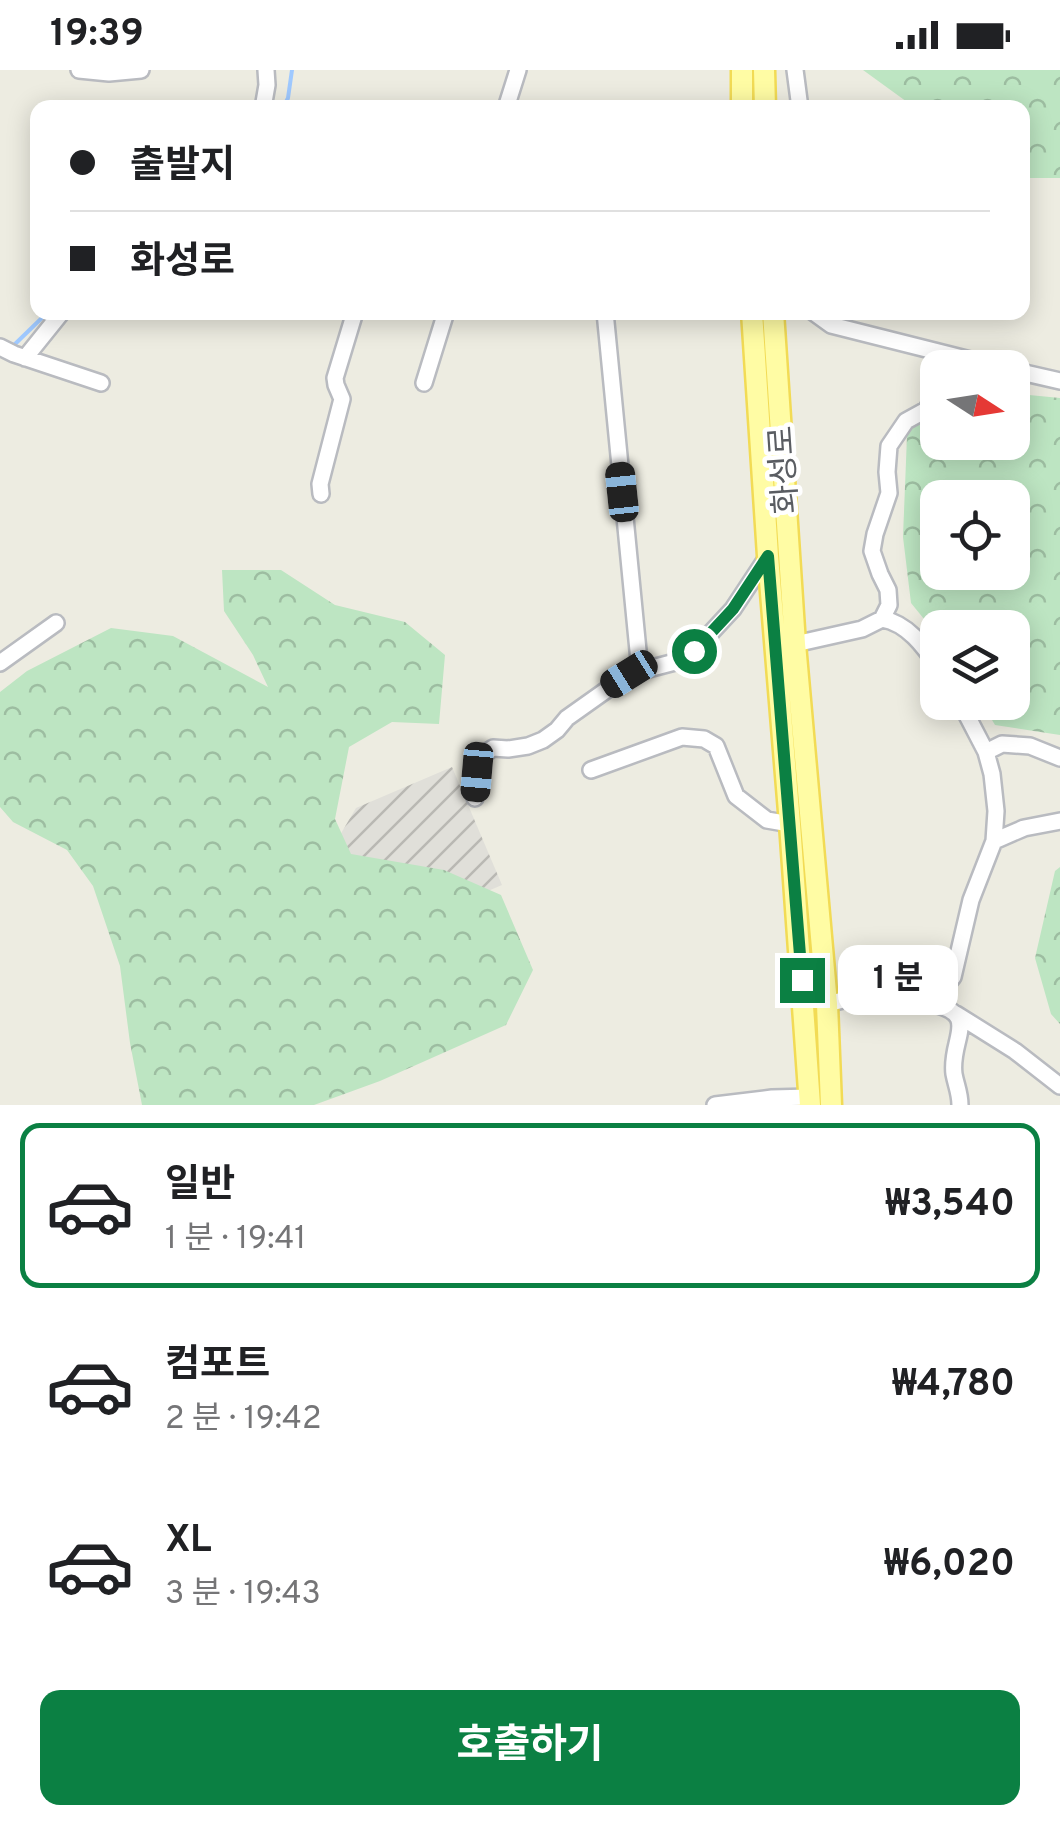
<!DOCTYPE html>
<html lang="ko">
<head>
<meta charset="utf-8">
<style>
  body { margin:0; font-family:Overpass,"Noto Sans KR",sans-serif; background:#f2f2f2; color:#202124; height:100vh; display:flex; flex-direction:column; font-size:38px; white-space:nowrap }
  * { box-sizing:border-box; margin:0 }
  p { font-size:32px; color:#757577 }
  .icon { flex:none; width:55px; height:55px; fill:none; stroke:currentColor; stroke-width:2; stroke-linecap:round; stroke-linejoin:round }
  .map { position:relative; height:1035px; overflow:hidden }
  .drawer { display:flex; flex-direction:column; background:#fff; flex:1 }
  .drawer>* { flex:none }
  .banner { position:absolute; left:30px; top:30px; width:1000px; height:220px; border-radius:20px; box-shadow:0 5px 25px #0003; display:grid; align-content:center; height:220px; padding:0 40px; background:#fff }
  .needle { width:65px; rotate:102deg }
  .fabs { position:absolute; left:920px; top:280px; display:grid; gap:20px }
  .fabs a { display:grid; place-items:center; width:110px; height:110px; border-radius:20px; background:#fff; box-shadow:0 5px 25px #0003; font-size:50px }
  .end { position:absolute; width:45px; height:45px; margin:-22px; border:12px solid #0b8043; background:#fff; box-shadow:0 0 0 5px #fff }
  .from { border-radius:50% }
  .bubble { position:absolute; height:70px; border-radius:20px; background:#fff; box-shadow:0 5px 25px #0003; font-size:32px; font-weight:700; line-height:70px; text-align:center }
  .car { position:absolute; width:30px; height:60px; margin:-30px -15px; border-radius:12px; box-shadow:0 0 8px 2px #0007; background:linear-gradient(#222 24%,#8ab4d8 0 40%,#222 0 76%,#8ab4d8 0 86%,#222 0) }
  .banner b { display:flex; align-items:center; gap:35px; height:95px; font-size:38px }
  .banner b+b { border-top:2px solid #e0e0e0 }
  .banner i { width:25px; height:25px; background:#202124 }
  ul { padding:18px 0 0; list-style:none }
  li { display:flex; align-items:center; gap:30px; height:165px; margin:0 20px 15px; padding:0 20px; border:5px solid transparent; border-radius:20px }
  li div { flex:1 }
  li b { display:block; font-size:38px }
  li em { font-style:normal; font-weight:700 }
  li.current { border-color:#0b8043 }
  li>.icon { width:90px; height:90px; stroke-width:1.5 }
  .action { display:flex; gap:20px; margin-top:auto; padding:20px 40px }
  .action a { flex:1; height:115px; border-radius:20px; background:#0b8043; color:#fff; font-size:40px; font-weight:700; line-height:115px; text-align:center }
  .status { display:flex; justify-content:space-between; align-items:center; height:70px; padding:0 50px; background:#fff; direction:ltr }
  .status svg { height:28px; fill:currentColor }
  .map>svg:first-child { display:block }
  .industrial { fill:url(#industrial-furrows) }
  .forest { fill:url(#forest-crowns); fill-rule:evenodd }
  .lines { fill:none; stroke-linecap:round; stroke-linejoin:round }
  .stream { stroke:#9fc9ff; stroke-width:4 }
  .minor-casing { stroke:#b9bbc0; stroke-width:20 }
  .major-casing { stroke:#f2db55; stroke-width:25 }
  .minor { stroke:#fff; stroke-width:15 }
  .major { stroke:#fffca4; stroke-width:20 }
  .route { stroke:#0b8043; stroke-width:12 }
  .labels { text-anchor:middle; stroke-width:9; stroke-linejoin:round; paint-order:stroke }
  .street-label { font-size:32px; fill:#5a5d62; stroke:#fff }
</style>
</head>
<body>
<div class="status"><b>19:39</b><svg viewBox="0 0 49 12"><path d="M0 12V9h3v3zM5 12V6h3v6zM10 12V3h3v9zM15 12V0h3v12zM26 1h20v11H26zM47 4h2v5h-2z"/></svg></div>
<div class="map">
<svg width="1060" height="1035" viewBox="0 0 1060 1035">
  <defs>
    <pattern id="industrial-furrows" width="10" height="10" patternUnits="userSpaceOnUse" patternTransform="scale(2.5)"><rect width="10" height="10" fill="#e0dfd9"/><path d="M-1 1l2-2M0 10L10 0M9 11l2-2" fill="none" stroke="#b9b8b3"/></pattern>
    <pattern id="forest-crowns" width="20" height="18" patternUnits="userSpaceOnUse" patternTransform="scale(2.5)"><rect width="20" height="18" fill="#bde5c2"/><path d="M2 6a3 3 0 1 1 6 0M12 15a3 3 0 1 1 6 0" fill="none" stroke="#9dbda1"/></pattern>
  </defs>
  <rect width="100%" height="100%" fill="#edece1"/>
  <path class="industrial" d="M452,697l50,118 -168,72 -27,-66 49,-83z"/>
  <path class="forest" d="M863,0h197v108h-34l-3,-3 -1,-67 -108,-1z
    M937,308l1,64h74l1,-51 6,3 41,4v337l-65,-10 -13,-22 30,-1v-74h-74l-1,7 -26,-32 -8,-66 4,-101zM938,428h74v74h-74z
    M222,500h59l54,35 70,17 40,33 -6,69 -47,-2 -43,25 -14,72 16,35 93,16 57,25 32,75 -27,55 -126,56 -66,24h-172l-12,-62 -10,-77 -27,-80 -26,-36 -54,-28 -13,-15v-115l27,-21 84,-43 62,8 95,51 -15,-32 -29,-44z
    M1060,797v157l-9,-10 -16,-56 20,-87z"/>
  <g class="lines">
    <path class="stream" d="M283,38l5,-10 4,-28
      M13,276l35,-34"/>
    <defs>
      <path id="minor" d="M79,0l30,3 32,-3
        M795,0l5,38
        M263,38l4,-23 -1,-15
        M506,38l12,-38
        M605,242l35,359
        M813,242l18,13 171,43
        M0,277l14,7 87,29
        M25,288l37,-46
        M1012,300l48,11
        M424,313l22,-71
        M321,424l-1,-10 22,-85 -6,-14 -1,-7 20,-66
        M882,549c25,4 42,27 56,48
        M795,574l67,-15 20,-10 7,-14 -1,-15 -8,-16 -8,-23 3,-17 14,-41 -2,-21 2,-26 17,-25 20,-11 12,-18
        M0,593l56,-40
        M986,682l16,-8 28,2 30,12
        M591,700l91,-33 22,2 12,7 20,50 31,24 23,4
        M475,728l2,-26 4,-16 12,-8 15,1 20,-3 15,-6 14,-10 10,-12 62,-44 46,-12 19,-11 39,-42 35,-53
        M994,771l30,-13 36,-7
        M924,932c61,11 25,35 30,72 2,11 6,19 6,31
        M827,934l20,-5 73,2 19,-7 14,-17 18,-77 23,-59 2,-30 -4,-37 -6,-22 -26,-50
        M956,944l59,37 45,35
        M715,1035l57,-7 38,-1"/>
      <path id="major" d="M742,0v38
        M764,0l1,38
        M752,242l16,244 22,268 20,281
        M773,242l22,332 32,360 4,101"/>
    </defs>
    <use href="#minor" class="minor-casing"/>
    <use href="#major" class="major-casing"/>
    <use href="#minor" class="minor"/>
    <use href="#major" class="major"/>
  </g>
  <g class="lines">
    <path class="route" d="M694,581l39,-42 35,-53 34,424"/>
  </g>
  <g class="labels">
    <g class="street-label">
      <text transform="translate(783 400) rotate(-94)" y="11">화성로</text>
    </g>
  </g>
</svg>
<div class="fabs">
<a><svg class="needle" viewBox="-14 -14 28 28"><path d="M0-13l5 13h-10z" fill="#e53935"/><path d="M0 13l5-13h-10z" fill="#757577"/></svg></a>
<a><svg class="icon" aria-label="locate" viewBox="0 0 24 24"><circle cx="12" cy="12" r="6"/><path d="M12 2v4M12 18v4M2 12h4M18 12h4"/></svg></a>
<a><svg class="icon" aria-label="layers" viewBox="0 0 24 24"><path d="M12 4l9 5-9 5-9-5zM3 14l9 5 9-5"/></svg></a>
</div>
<i class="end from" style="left:694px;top:581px"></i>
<i class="end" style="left:802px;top:910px"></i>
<div class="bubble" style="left:838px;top:875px;width:120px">1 분</div>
<i class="car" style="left:622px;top:422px;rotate:354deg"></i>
<i class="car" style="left:629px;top:604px;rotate:238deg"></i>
<i class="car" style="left:477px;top:702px;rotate:185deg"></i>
<div class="banner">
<b><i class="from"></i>출발지</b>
<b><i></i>화성로</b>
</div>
</div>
<section class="drawer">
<ul>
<li class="current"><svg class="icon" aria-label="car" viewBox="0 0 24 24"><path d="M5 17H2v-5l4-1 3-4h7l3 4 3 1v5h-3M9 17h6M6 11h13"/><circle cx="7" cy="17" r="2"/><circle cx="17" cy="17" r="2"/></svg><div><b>일반</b><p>1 분 · 19:41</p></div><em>₩3,540</em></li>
<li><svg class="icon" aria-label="car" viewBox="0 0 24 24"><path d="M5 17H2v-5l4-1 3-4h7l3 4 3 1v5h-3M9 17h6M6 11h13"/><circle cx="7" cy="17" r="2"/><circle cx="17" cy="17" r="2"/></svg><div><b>컴포트</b><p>2 분 · 19:42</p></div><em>₩4,780</em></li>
<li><svg class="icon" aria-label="car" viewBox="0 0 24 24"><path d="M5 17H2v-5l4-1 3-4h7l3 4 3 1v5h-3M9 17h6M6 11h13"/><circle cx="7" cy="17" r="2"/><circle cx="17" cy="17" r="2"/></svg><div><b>XL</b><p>3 분 · 19:43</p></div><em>₩6,020</em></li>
</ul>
<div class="action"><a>호출하기</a></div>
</section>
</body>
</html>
